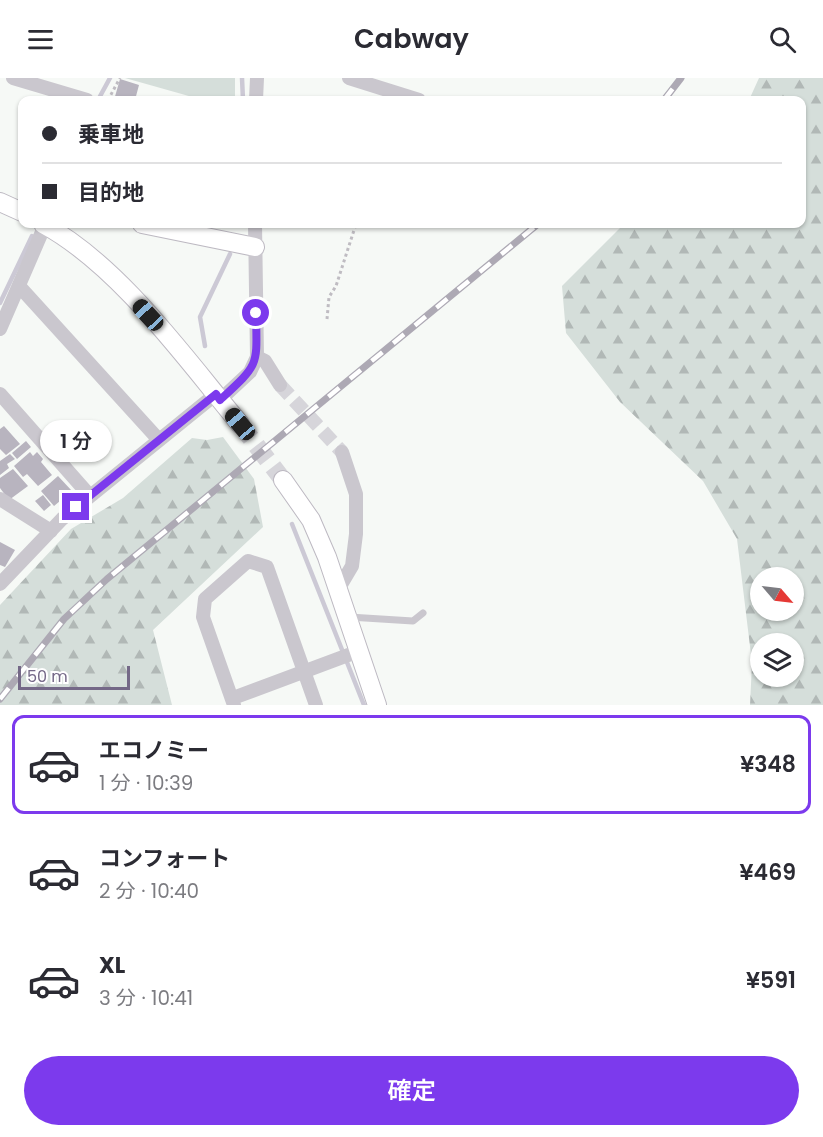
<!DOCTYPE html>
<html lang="ja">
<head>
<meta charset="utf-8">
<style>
  body { margin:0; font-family:Poppins,"Noto Sans JP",sans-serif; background:#f2f2f3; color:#2b2b33; height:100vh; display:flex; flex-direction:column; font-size:22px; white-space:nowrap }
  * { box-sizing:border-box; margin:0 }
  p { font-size:20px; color:#7c7c81 }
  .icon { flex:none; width:33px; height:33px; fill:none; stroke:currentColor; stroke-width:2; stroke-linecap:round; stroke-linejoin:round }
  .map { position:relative; height:627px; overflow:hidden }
  .drawer { display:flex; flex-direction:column; background:#fff; flex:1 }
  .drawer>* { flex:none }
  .banner { position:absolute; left:18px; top:18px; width:788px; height:132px; border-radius:12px; box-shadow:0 2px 4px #0004; display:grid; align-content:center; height:132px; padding:0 24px; background:#fff }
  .needle { width:39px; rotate:118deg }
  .tools { position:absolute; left:750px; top:489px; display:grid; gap:12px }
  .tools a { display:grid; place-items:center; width:54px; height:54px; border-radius:50%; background:#fff; box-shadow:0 2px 4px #0004; font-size:30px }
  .scale { position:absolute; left:18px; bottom:15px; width:112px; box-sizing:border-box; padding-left:6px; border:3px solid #746887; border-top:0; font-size:16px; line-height:21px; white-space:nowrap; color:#746887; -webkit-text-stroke:4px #fff; paint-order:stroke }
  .end { position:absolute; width:27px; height:27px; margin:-14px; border:8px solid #7c3aed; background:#fff; box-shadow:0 0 0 3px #fff }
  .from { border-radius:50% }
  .bubble { position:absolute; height:42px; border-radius:21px; background:#fff; box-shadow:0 2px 4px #0004; font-size:20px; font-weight:600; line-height:42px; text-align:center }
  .car { position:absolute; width:18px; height:36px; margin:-18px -9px; border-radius:8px; box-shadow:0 0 4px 2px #0007; background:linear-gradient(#222 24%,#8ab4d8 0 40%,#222 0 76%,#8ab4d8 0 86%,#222 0) }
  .banner b { display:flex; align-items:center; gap:21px; height:57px; font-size:22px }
  .banner b+b { border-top:2px solid #e1e1e2 }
  .banner i { width:15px; height:15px; background:#2b2b33 }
  ul { padding:10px 0 0; list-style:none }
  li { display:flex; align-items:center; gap:18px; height:99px; margin:0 12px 9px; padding:0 12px; border:3px solid transparent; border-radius:12px }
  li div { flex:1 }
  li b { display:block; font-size:22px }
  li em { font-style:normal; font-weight:600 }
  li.current { border-color:#7c3aed }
  li>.icon { width:54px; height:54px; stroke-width:1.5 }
  .cta { display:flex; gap:12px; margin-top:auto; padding:12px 24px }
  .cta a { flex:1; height:69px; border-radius:36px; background:#7c3aed; color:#fff; font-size:24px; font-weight:600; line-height:69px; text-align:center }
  header { display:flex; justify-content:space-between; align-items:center; height:78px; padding:0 24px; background:#fff; font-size:27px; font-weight:600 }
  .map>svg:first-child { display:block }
  .green { fill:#d5deda }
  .forest { fill:url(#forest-firs); fill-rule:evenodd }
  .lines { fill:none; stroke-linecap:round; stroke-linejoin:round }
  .stream { stroke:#ccc9d5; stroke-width:4.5 }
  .building { fill:#b8b4bf }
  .street-tunnel { stroke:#d6d5da; stroke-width:14; stroke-dasharray:14 7; stroke-linecap:butt }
  .secondary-tunnel { stroke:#d6d5da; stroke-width:18; stroke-dasharray:18 9; stroke-linecap:butt }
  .secondary-casing { stroke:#bdb9c2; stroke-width:20 }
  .path { stroke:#bfbcc2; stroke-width:3; stroke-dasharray:3 3; stroke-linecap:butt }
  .lane { stroke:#cac7ce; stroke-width:7 }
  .street { stroke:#cac7ce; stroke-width:14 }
  .secondary { stroke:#fff; stroke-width:18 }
  .rail-casing { stroke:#ada9b4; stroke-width:7 }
  .rail { stroke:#fff; stroke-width:4.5; stroke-dasharray:14; stroke-linecap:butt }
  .route { stroke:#7c3aed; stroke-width:8 }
</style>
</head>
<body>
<header><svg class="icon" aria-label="menu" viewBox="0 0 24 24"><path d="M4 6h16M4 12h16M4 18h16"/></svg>Cabway<svg class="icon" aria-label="search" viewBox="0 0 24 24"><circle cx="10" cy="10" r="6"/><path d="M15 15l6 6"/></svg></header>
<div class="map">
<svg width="823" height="627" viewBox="0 0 823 627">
  <defs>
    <pattern id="forest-firs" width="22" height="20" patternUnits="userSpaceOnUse" patternTransform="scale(1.5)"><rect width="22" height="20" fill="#d5deda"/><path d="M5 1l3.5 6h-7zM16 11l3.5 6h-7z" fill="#b1b8b6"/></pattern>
  </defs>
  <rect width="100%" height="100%" fill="#f6f9f6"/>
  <path class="green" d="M125,0h110v22h-32z"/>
  <path class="forest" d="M759,0h64v627h-73l2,-42 -15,-124 -34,-58 -83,-79 -54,-69 -4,-47 62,-62h177v-124h-52zM760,500h34v32h-34zM760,566h34v32h-34z
    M223,359l31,42 9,48 -110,103 19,75h-172v-100l71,-76 52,-31 69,-60 15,2z"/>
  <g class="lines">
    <path class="stream" d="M242,0l1,22
      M98,22l12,-22
      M0,225l32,-67
      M205,268l-5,-29 30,-63
      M292,446l72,181"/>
  </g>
  <path class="building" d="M120,1l19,6 -4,15h-21z
    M4,348l16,18 -14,11 -6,-6v-20z
    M26,363l5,6 -14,12 -5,-6z
    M30,374l3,4 4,-4 6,7 -2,3 11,13 -14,11 -11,-12 -4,3 -9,-11z
    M10,376l5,5 -8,5 2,4 -9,7v-14z
    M13,391l15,17 -19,14 -9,-12v-10z
    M58,398l14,15 -18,15 -13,-15z
    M43,417l8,10 -7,6 -9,-10z
    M0,464l15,8 -10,17 -5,-2z"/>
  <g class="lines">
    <path class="street-tunnel" d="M280,307l62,67"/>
    <path class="secondary-tunnel" d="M240,346l43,56"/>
    <defs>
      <path id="secondary" d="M0,124l22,10
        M43,146c76,41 142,134 197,200
        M142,146l113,23
        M283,402l28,40 16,37 50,148"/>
    </defs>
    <use href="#secondary" class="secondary-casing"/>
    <path class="path" d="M108,22l12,-22
      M327,241l2,-22 7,-11 20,-62"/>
    <path class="lane" d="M349,539l64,4 10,-8"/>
    <path class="street" d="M13,0l74,22
      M349,0l70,22
      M256,22l1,-22
      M19,208l140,154
      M0,251l45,-104
      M257,279l8,4 15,24
      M0,316l90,102
      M220,322l30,-28 7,-15 -2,-133
      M0,421l51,32
      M0,506l62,-65 154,-125
      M339,510l13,-22 4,-32v-40l-14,-42
      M233,620l126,-47
      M234,627l-31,-88 2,-18 43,-38 19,6 49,138"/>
    <use href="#secondary" class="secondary"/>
    <defs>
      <path id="rail" d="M664,22l17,-22
        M0,621l64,-80 43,-40 431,-355"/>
    </defs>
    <use href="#rail" class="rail-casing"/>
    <use href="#rail" class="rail"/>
  </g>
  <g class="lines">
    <path class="route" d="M76,429l140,-113 4,6c40,-37 37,-33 36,-87"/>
  </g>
</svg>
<div class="tools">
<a><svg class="needle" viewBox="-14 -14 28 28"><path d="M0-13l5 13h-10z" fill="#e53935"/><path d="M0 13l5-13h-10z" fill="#7c7c81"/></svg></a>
<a><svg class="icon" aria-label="layers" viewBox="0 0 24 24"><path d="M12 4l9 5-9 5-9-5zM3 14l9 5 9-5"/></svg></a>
</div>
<div class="scale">50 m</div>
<i class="end from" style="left:256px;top:235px"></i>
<i class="end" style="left:76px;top:429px"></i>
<div class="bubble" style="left:40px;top:342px;width:72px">1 分</div>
<i class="car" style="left:148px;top:237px;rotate:317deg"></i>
<i class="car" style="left:240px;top:346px;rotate:320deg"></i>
<div class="banner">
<b><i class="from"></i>乗車地</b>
<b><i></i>目的地</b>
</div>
</div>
<section class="drawer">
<ul>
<li class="current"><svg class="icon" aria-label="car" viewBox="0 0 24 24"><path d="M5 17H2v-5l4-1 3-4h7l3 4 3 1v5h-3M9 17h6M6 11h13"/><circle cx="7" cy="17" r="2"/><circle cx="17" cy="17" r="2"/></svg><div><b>エコノミー</b><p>1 分 · 10:39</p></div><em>¥348</em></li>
<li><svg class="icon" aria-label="car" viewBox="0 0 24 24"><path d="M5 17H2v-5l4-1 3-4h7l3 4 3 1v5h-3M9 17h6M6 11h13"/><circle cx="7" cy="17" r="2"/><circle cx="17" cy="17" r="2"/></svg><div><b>コンフォート</b><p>2 分 · 10:40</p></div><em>¥469</em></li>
<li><svg class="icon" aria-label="car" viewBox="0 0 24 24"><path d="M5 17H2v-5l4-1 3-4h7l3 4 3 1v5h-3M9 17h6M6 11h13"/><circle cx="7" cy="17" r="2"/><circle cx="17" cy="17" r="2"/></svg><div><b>XL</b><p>3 分 · 10:41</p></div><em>¥591</em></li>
</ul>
<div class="cta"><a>確定</a></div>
</section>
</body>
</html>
